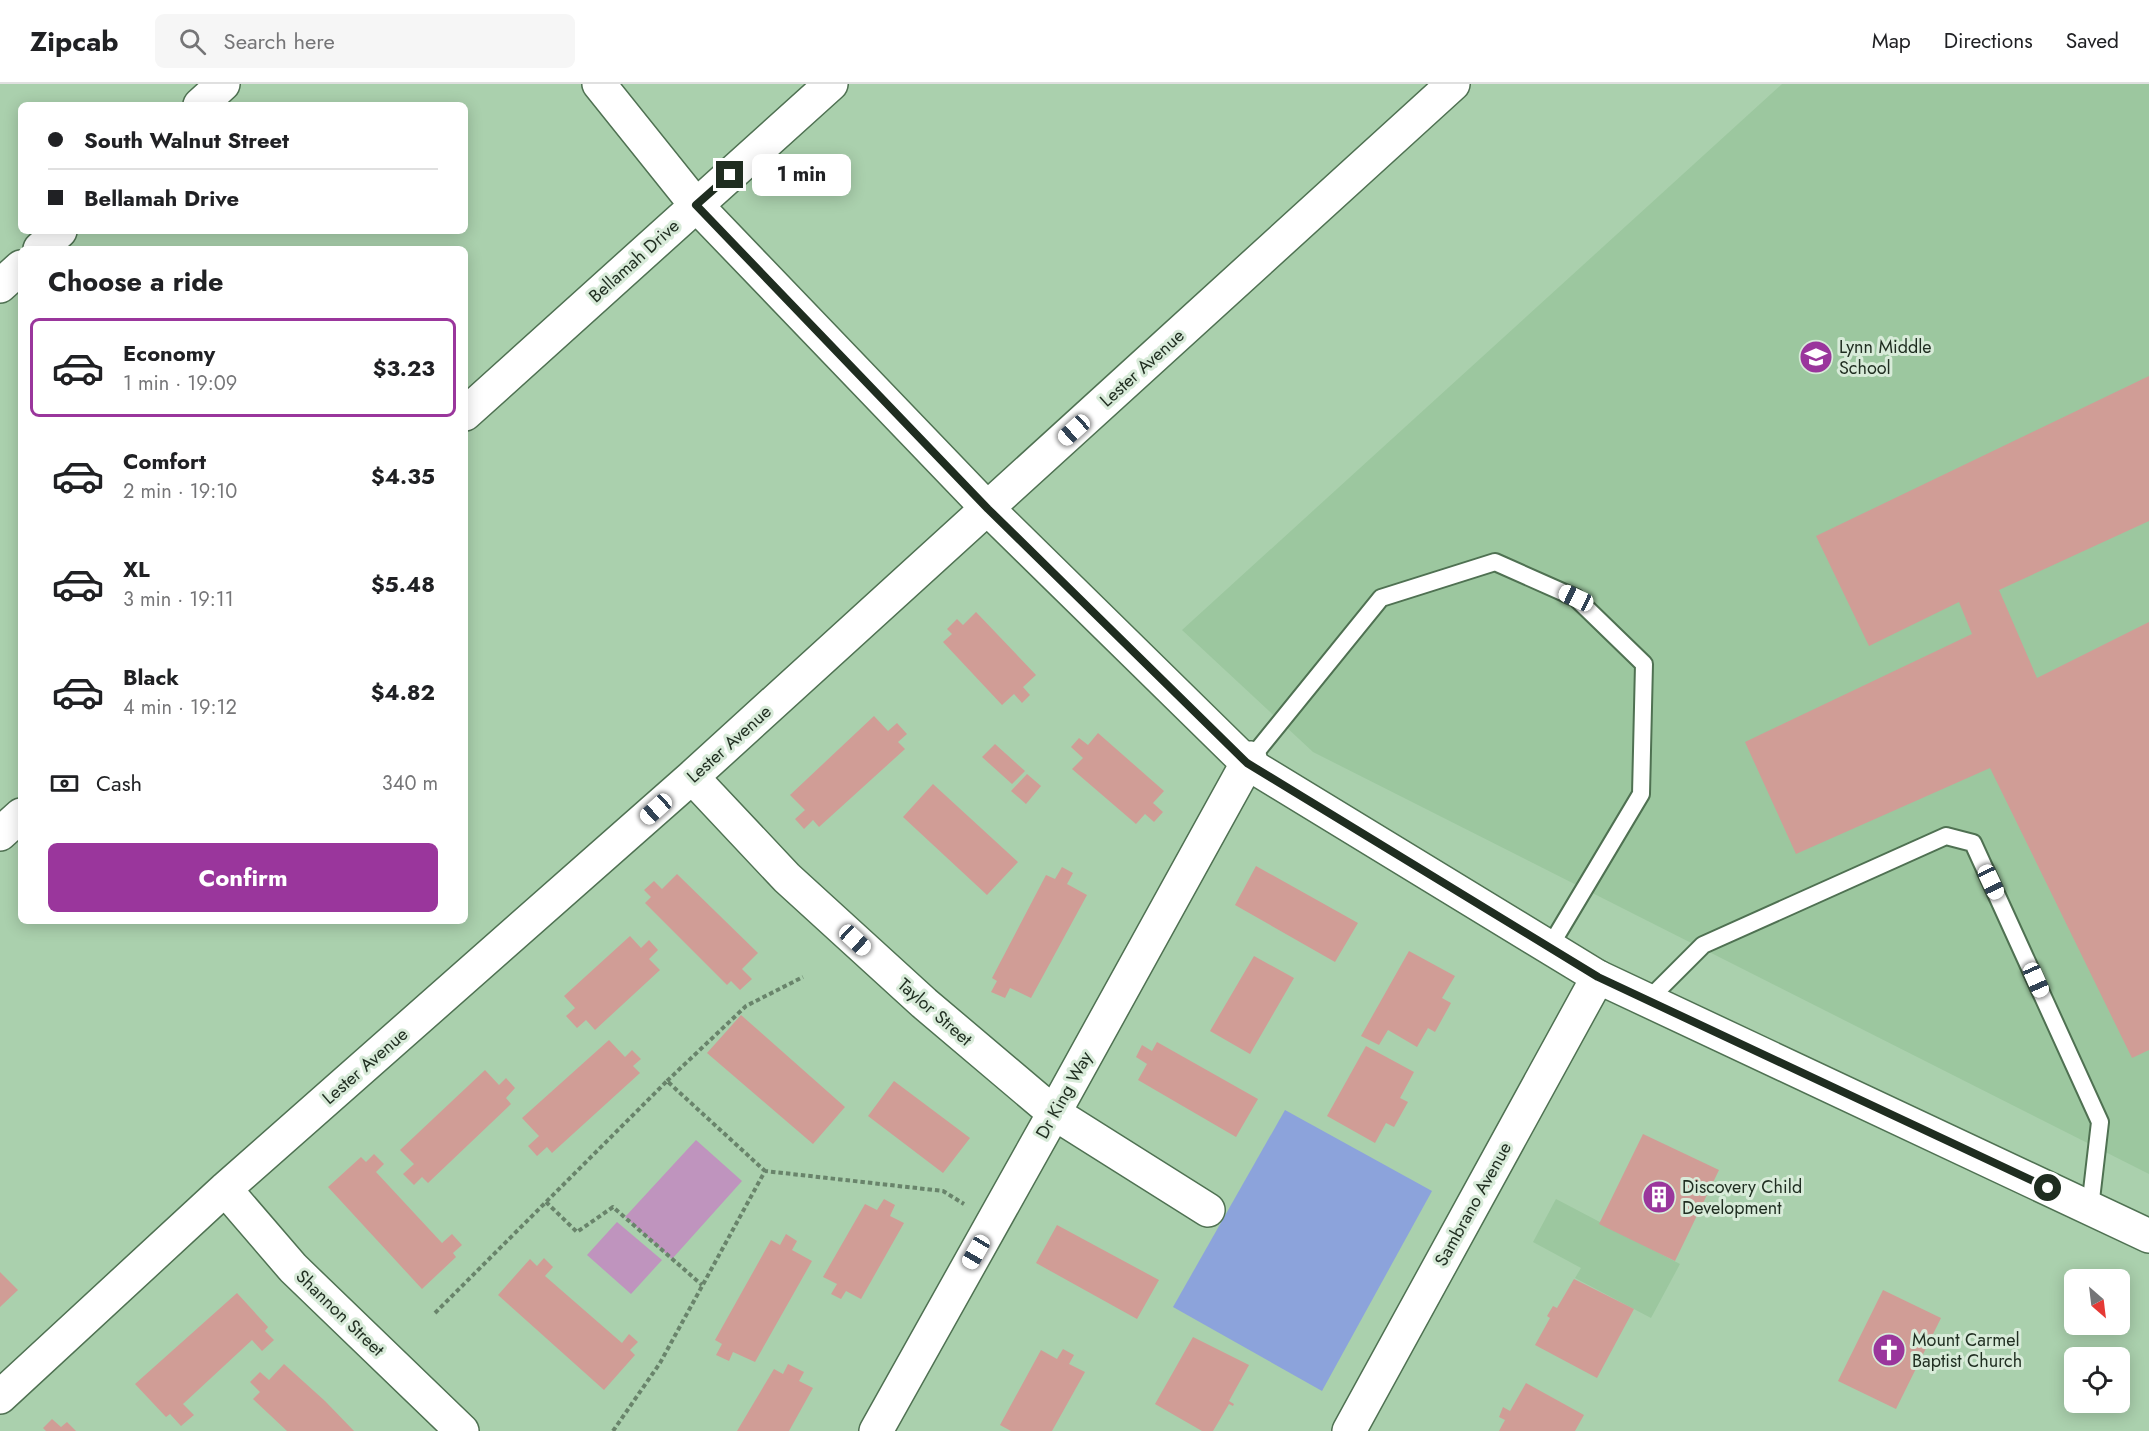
<!DOCTYPE html>
<html lang="en">
<head>
<meta charset="utf-8">
<style>
  body { margin:0; font-family:Jost,sans-serif; background:#f6f6f6; color:#202124; height:100vh; display:flex; flex-direction:column; font-size:22px; white-space:nowrap }
  * { box-sizing:border-box; margin:0 }
  p { font-size:20px; color:#757577 }
  .icon { flex:none; width:33px; height:33px; fill:none; stroke:currentColor; stroke-width:2; stroke-linecap:round; stroke-linejoin:round }
  .map { position:relative; flex:1; overflow:hidden }
  .sheet { position:absolute; left:18px; top:162px; width:450px; height:678px; display:flex; flex-direction:column; background:#fff; border-radius:9px; box-shadow:0 3px 15px #0003 }
  .sheet>* { flex:none }
  .top-card { position:absolute; left:18px; top:18px; width:450px; height:132px; border-radius:9px; box-shadow:0 3px 15px #0003; display:grid; align-content:center; height:132px; padding:0 30px; background:#fff }
  .needle { width:39px; rotate:152deg }
  .controls { position:absolute; left:2064px; top:1185px; display:grid; gap:12px }
  .controls a { display:grid; place-items:center; width:66px; height:66px; border-radius:9px; background:#fff; box-shadow:0 3px 15px #0003; font-size:30px }
  .end { position:absolute; width:27px; height:27px; margin:-14px; border:8px solid #1f2d20; background:#fff; box-shadow:0 0 0 3px #fff }
  .from { border-radius:50% }
  .bubble { position:absolute; height:42px; border-radius:9px; background:#fff; box-shadow:0 3px 15px #0003; font-size:20px; font-weight:700; line-height:42px; text-align:center }
  .car { position:absolute; width:18px; height:36px; margin:-18px -9px; border-radius:8px; box-shadow:0 0 4px 2px #0007; background:linear-gradient(#fff 24%,#345 0 40%,#fff 0 76%,#345 0 86%,#fff 0) }
  .top-card b { display:flex; align-items:center; gap:21px; height:57px; font-size:22px }
  .top-card b+b { border-top:2px solid #e0e0e0 }
  .top-card i { width:15px; height:15px; background:#202124 }
  ul { padding:0; list-style:none }
  li { display:flex; align-items:center; gap:18px; height:99px; margin:0 12px 9px; padding:0 18px; border:3px solid transparent; border-radius:9px }
  li div { flex:1 }
  li b { display:block; font-size:22px }
  li em { font-style:normal; font-weight:700 }
  li.active { border-color:#9a369c }
  li>.icon { width:54px; height:54px; stroke-width:1.5 }
  h2 { padding:0 30px; font-size:27px; line-height:72px }
  .pay { display:flex; align-items:center; gap:15px; height:66px; padding:0 30px; font-size:22px }
  .pay p { margin-inline-start:auto }
  .cta { display:flex; gap:12px; margin-top:auto; padding:12px 30px }
  .cta a { flex:1; height:69px; border-radius:9px; background:#9a369c; color:#fff; font-size:24px; font-weight:700; line-height:69px; text-align:center }
  header { display:flex; align-items:center; gap:36px; box-sizing:border-box; height:84px; padding:0 30px; background:#fff; border-bottom:2px solid #e0e0e0 }
  header strong { font-size:28px }
  nav { display:flex; gap:33px; margin-inline-start:auto; font-size:21px }
  .search { width:420px; height:54px; background:#f6f6f6; display:flex; align-items:center; gap:15px; box-sizing:border-box; padding:0 21px; border-radius:9px; color:#757577; font-size:22px }
  .map>svg:first-child { display:block }
  .built { fill:#9cc79f }
  .green { fill:#bf94be }
  .water { fill:#8ca3db }
  .building { fill:#d09d96 }
  .lines { fill:none; stroke-linecap:round; stroke-linejoin:round }
  .service-casing { stroke:#4f7152; stroke-width:20 }
  .minor-casing { stroke:#4f7152; stroke-width:36 }
  .tertiary-casing { stroke:#4f7152; stroke-width:36 }
  .path { stroke:#69846b; stroke-width:4; stroke-dasharray:4.5 3; stroke-linecap:butt }
  .service { stroke:#fff; stroke-width:16 }
  .minor { stroke:#fff; stroke-width:33 }
  .tertiary { stroke:#fff; stroke-width:33 }
  .route { stroke:#1f2d20; stroke-width:8 }
  .labels { text-anchor:middle; stroke-width:6; stroke-linejoin:round; paint-order:stroke }
  .street-label { font-size:18px; fill:#1f2d20; stroke:#d8ebd9 }
  .poi-label { font-size:18px; fill:#1f2d20; stroke:#d8ebd9; text-anchor:start }
</style>
</head>
<body>
<header>
<strong>Zipcab</strong>
<div class="search"><svg class="icon" aria-label="search" viewBox="0 0 24 24"><circle cx="10" cy="10" r="6"/><path d="M15 15l6 6"/></svg>Search here</div>
<nav><a>Map</a><a>Directions</a><a>Saved</a></nav>
</header>
<div class="map">
<svg width="2149" height="1347" viewBox="0 0 2149 1347">
  <rect width="100%" height="100%" fill="#aad0ad"/>
  <path class="built" d="M1782,0h367v1090l-836,-422 -131,-122z
    M1556,1115l124,65 -29,54 -76,-40 6,-10 -48,-26z"/>
  <path class="green" d="M696,1056l46,41 -70,78 -47,-42z
    M617,1138l45,38 -31,34 -44,-39z"/>
  <path class="water" d="M1285,1026l147,81 -110,200 -149,-84z"/>
  <path class="building" d="M2149,292v145l-150,69 38,88 112,-56v428l-17,8 -142,-290 -194,86 -51,-112 227,-108 -13,-32 -90,44 -53,-110z
    M976,528l60,63 -13,12 7,8 -8,8 -8,-9 -12,11 -59,-63 9,-8 -5,-5 10,-10 6,6z
    M874,632l14,15 9,-8 10,11 -9,8 7,7 -86,78 -6,-7 -9,9 -9,-10 10,-9 -15,-15z
    M1098,649l66,58 -11,12 10,9 -9,10 -9,-8 -9,10 -64,-55 11,-11 -12,-11 8,-9 9,7z
    M995,660l30,27 -13,13 -30,-27z
    M1027,690l14,12 -15,18 -15,-13z
    M933,700l85,78 -31,33 -84,-78z
    M1256,782l102,57 -23,39 -100,-57z
    M1062,783l11,6 -6,11 20,11 -56,103 -21,-10 -5,10 -14,-6 6,-11 -5,-3 54,-103 9,4z
    M677,790l81,79 -16,16 10,10 -12,11 -9,-9 -4,4 -82,-82 6,-6 -7,-7 10,-9 8,8z
    M630,852l11,12 8,-8 9,10 -9,9 11,11 -65,60 -9,-10 -9,8 -11,-12 9,-8 -11,-12z
    M1409,867l46,25 -13,22 9,5 -16,29 -7,-4 -11,19 -29,-17 -9,15 -18,-9z
    M1254,872l40,22 -44,76 -40,-23z
    M741,931l104,92 -32,37 -106,-91z
    M609,956l16,17 7,-7 9,9 -8,7 7,7 -88,80 -5,-6 -10,9 -9,-10 11,-10 -17,-18z
    M1157,958l101,57 -22,38 -98,-57 9,-16 -11,-7 6,-12 10,6z
    M1366,962l48,26 -14,26 8,4 -14,25 -8,-4 -11,20 -48,-27z
    M485,986l14,15 7,-7 9,10 -9,10 5,6 -83,79 -6,-6 -8,8 -11,-11 11,-10 -14,-14z
    M894,997l76,57 -27,35 -75,-57z
    M1643,1050l76,36 -44,91 -76,-37z
    M374,1070l10,10 -8,8 66,71 10,-9 10,11 -9,8 3,4 -34,32 -94,-102 33,-30 5,5z
    M884,1115l11,6 -5,11 14,7 -43,76 -15,-8 -5,8 -10,-5 6,-10 -14,-7 42,-73 12,6z
    M1057,1141l102,55 -22,39 -101,-56z
    M786,1150l11,7 -5,9 20,11 -57,101 -22,-10 -4,9 -13,-6 6,-11 -7,-4 56,-100 9,5z
    M544,1174l9,9 -8,9 77,67 7,-9 9,8 -8,8 5,5 -31,35 -106,-95 32,-36 7,7z
    M0,1188l18,18 -18,17z
    M1574,1195l60,30 -37,69 -62,-33 15,-27 -3,-2 6,-10 4,2z
    M1883,1206l58,28 -45,91 -58,-28z
    M237,1209l31,34 -3,4 9,9 -12,11 -10,-11 -69,64 11,11 -13,11 -11,-12 -4,3 -31,-33z
    M1193,1253l56,28 -20,36 5,3 -1,2 -4,-2 -16,27h-11l-47,-27z
    M1063,1265l11,6 -5,9 16,8 -33,59h-41l-11,-6 41,-75 16,9z
    M284,1280l41,37 29,30h-67l-34,-32 7,-7 -10,-10 10,-10 9,8z
    M788,1280l16,8 -5,9 14,7 -24,43h-52l37,-62 9,5z
    M1526,1299l58,32 -9,16h-76l6,-11 -6,-3 4,-10 7,4z
    M52,1335l9,8 6,-5 9,9h-30l-3,-3z"/>
  <g class="lines">
    <defs>
      <path id="service" d="M1248,678l133,-164 114,-36 81,36 68,66 -3,130 -92,154
        M1647,917l56,-56 243,-109 27,7 127,279 -10,86"/>
      <path id="minor" d="M200,21l23,-21
        M40,165l20,-18
        M0,202l21,-19
        M465,330l366,-330
        M692,693l95,101 137,125 130,110 154,97
        M0,750l21,-19
        M225,1105l68,79 169,163
        M0,1313l225,-208 467,-412 761,-693
        M876,1347l178,-318 196,-355
        M1349,1347l249,-454"/>
      <path id="tertiary" d="M599,0l97,121 292,304 259,254 351,214 551,259"/>
    </defs>
    <use href="#service" class="service-casing"/>
    <use href="#minor" class="minor-casing"/>
    <use href="#tertiary" class="tertiary-casing"/>
    <path class="path" d="M667,997l79,-75 57,-29
      M546,1118l31,30 36,-25 89,78
      M435,1229l232,-232 98,90
      M613,1347l47,-68 105,-192 178,20 21,13"/>
    <use href="#service" class="service"/>
    <use href="#minor" class="minor"/>
    <use href="#tertiary" class="tertiary"/>
  </g>
  <g class="lines">
    <path class="route" d="M730,91l-34,30 292,304 259,254 351,214 450,211"/>
  </g>
  <defs>
    <symbol id="school-disc" viewBox="-11 -11 22 22"><circle r="9.5" fill="#9a369c" stroke="#d8ebd9"/><path d="M0-5L7-2L0 1L-7-2ZM-4 1L0 2.5L4 1V4Q0 6-4 4Z" fill="#fff"/></symbol>
    <symbol id="building-disc" viewBox="-11 -11 22 22"><circle r="9.5" fill="#9a369c" stroke="#d8ebd9"/><path d="M-4-6H4V6H1V3H-1V6H-4ZM-2.5-4.3h1.7v1.8h-1.7ZM.8-4.3h1.7v1.8H.8ZM-2.5-1h1.7V.8h-1.7ZM.8-1h1.7V.8H.8Z" fill="#fff"/></symbol>
    <symbol id="church-disc" viewBox="-11 -11 22 22"><circle r="9.5" fill="#9a369c" stroke="#d8ebd9"/><path d="M-1.2-6h2.4v3.5h3.3v2.4h-3.3V6h-2.4V-.1h-3.3v-2.4h3.3Z" fill="#fff"/></symbol>
  </defs>
  <g fill-rule="evenodd">
    <use href="#school-disc" x="1797" y="254" width="38" height="38"/>
    <use href="#building-disc" x="1640" y="1094" width="38" height="38"/>
    <use href="#church-disc" x="1870" y="1247" width="38" height="38"/>
  </g>
  <g class="labels">
    <g class="street-label">
      <text transform="translate(634 177) rotate(-42)" y="6">Bellamah Drive</text>
      <text transform="translate(1142 284) rotate(-42)" y="6">Lester Avenue</text>
      <text transform="translate(729 660) rotate(-42)" y="6">Lester Avenue</text>
      <text transform="translate(935 928) rotate(41)" y="6">Taylor Street</text>
      <text transform="translate(365 982) rotate(-41)" y="6">Lester Avenue</text>
      <text transform="translate(1064 1011) rotate(-61)" y="6">Dr King Way</text>
      <text transform="translate(1473 1120) rotate(-61)" y="6">Sambrano Avenue</text>
      <text transform="translate(340 1229) rotate(44)" y="6">Shannon Street</text>
    </g>
    <g class="poi-label">
      <text x="1839" y="269">Lynn Middle<tspan x="1839" dy="21">School</tspan></text>
      <text x="1682" y="1109">Discovery Child<tspan x="1682" dy="21">Development</tspan></text>
      <text x="1912" y="1262">Mount Carmel<tspan x="1912" dy="21">Baptist Church</tspan></text>
    </g>
  </g>
</svg>
<div class="controls">
<a><svg class="needle" viewBox="-14 -14 28 28"><path d="M0-13l5 13h-10z" fill="#e53935"/><path d="M0 13l5-13h-10z" fill="#757577"/></svg></a>
<a><svg class="icon" aria-label="locate" viewBox="0 0 24 24"><circle cx="12" cy="12" r="6"/><path d="M12 2v4M12 18v4M2 12h4M18 12h4"/></svg></a>
</div>
<i class="end from" style="left:2048px;top:1104px"></i>
<i class="end" style="left:730px;top:91px"></i>
<div class="bubble" style="left:752px;top:70px;width:99px">1 min</div>
<i class="car" style="left:1074px;top:346px;rotate:228deg"></i>
<i class="car" style="left:1576px;top:514px;rotate:295deg"></i>
<i class="car" style="left:656px;top:725px;rotate:228deg"></i>
<i class="car" style="left:1991px;top:798px;rotate:155deg"></i>
<i class="car" style="left:855px;top:856px;rotate:133deg"></i>
<i class="car" style="left:2036px;top:896px;rotate:156deg"></i>
<i class="car" style="left:976px;top:1168px;rotate:210deg"></i>
<div class="top-card">
<b><i class="from"></i>South Walnut Street</b>
<b><i></i>Bellamah Drive</b>
</div>
<section class="sheet">
<h2>Choose a ride</h2>
<ul>
<li class="active"><svg class="icon" aria-label="car" viewBox="0 0 24 24"><path d="M5 17H2v-5l4-1 3-4h7l3 4 3 1v5h-3M9 17h6M6 11h13"/><circle cx="7" cy="17" r="2"/><circle cx="17" cy="17" r="2"/></svg><div><b>Economy</b><p>1 min · 19:09</p></div><em>$3.23</em></li>
<li><svg class="icon" aria-label="car" viewBox="0 0 24 24"><path d="M5 17H2v-5l4-1 3-4h7l3 4 3 1v5h-3M9 17h6M6 11h13"/><circle cx="7" cy="17" r="2"/><circle cx="17" cy="17" r="2"/></svg><div><b>Comfort</b><p>2 min · 19:10</p></div><em>$4.35</em></li>
<li><svg class="icon" aria-label="car" viewBox="0 0 24 24"><path d="M5 17H2v-5l4-1 3-4h7l3 4 3 1v5h-3M9 17h6M6 11h13"/><circle cx="7" cy="17" r="2"/><circle cx="17" cy="17" r="2"/></svg><div><b>XL</b><p>3 min · 19:11</p></div><em>$5.48</em></li>
<li><svg class="icon" aria-label="car" viewBox="0 0 24 24"><path d="M5 17H2v-5l4-1 3-4h7l3 4 3 1v5h-3M9 17h6M6 11h13"/><circle cx="7" cy="17" r="2"/><circle cx="17" cy="17" r="2"/></svg><div><b>Black</b><p>4 min · 19:12</p></div><em>$4.82</em></li>
</ul>
<div class="pay"><svg class="icon" aria-label="cash" viewBox="0 0 24 24"><path d="M3 7h18v10H3z"/><circle cx="12" cy="12" r="2"/></svg>Cash<p>340 m</p></div>
<div class="cta"><a>Confirm</a></div>
</section>
</div>
</body>
</html>
